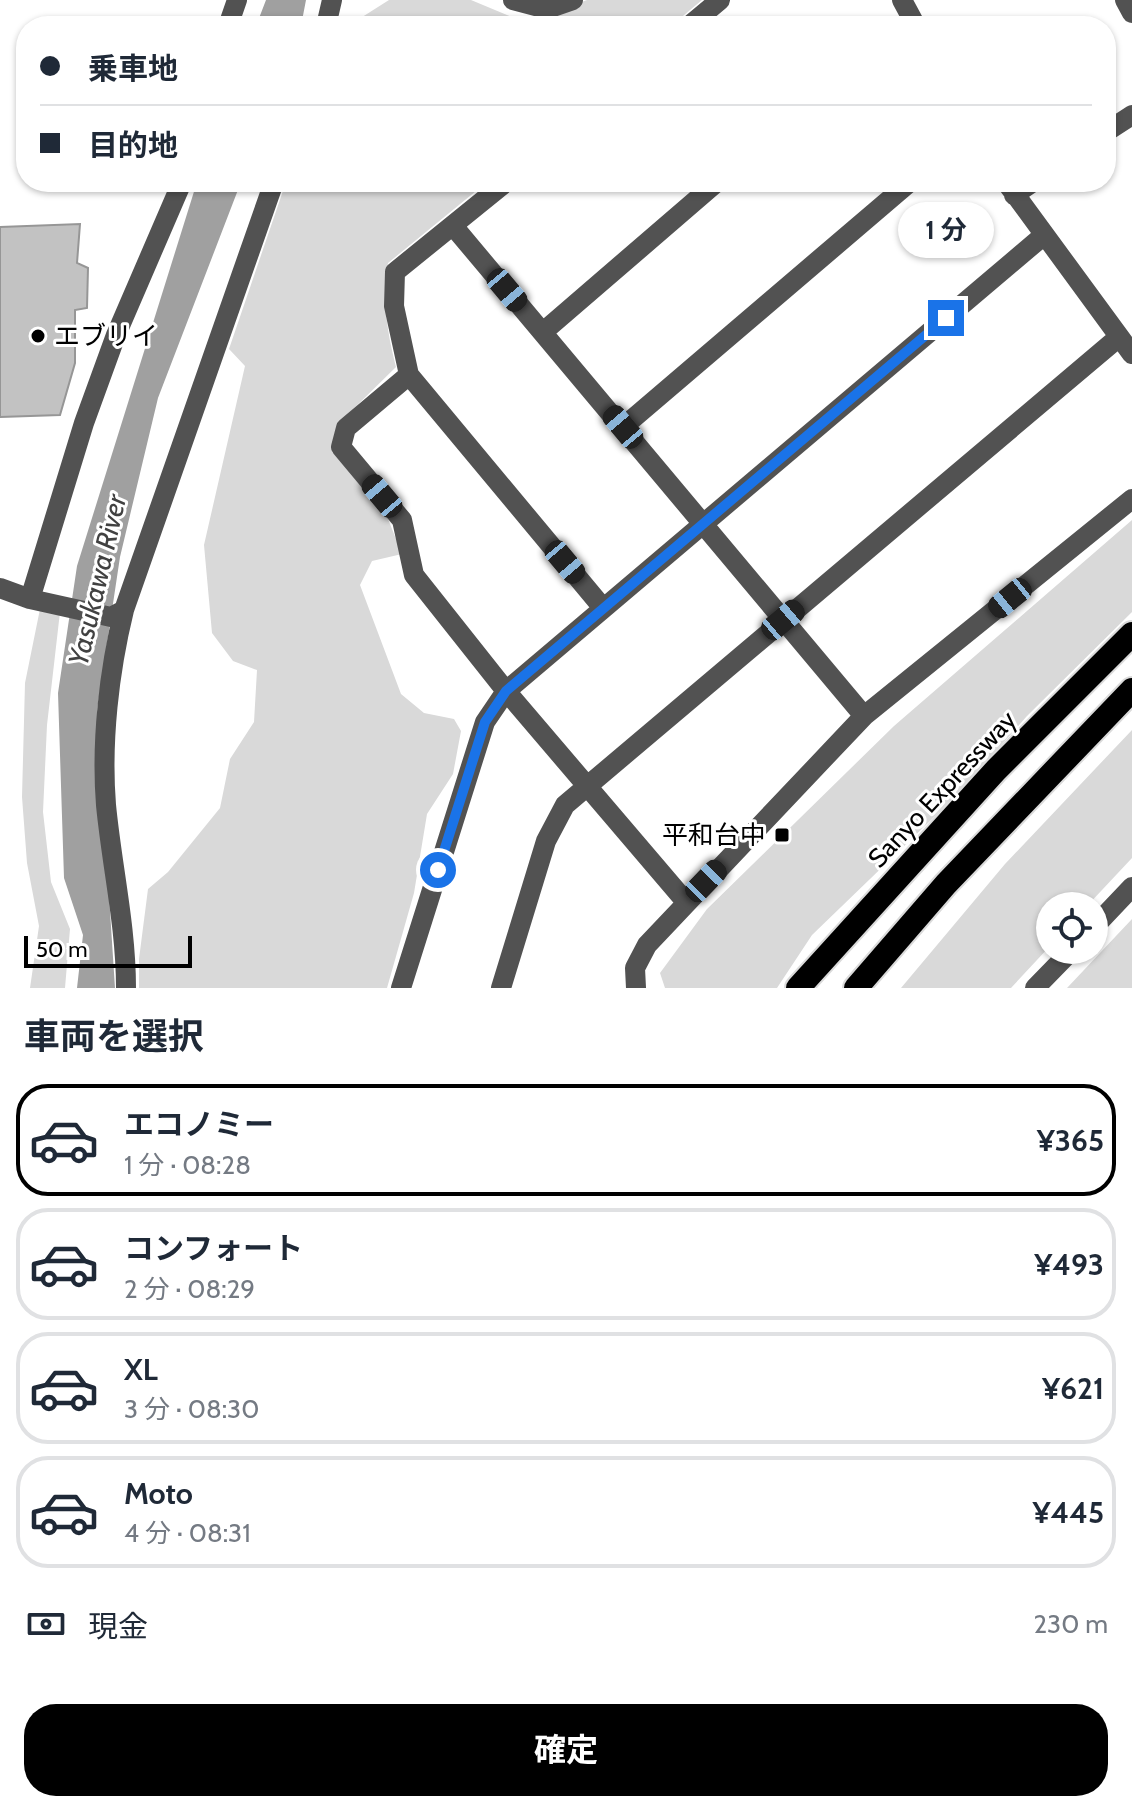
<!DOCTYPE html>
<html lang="ja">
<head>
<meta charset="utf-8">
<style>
  body { margin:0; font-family:Cabin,"Noto Sans JP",sans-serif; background:#f2f2f3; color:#1f2937; height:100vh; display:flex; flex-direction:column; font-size:30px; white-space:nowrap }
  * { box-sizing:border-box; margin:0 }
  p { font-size:26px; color:#747a83 }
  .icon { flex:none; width:44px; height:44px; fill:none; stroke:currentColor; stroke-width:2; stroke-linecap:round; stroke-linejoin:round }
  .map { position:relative; height:988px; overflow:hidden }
  .details { display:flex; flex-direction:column; background:#fff; flex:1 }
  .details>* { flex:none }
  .hud { position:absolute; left:16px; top:16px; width:1100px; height:176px; border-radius:32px; box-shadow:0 2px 6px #0004; display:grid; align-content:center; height:176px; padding:0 24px; background:#fff }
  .controls { position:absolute; left:1036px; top:892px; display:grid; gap:16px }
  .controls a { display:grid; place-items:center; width:72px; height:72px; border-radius:50%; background:#fff; box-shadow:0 2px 6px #0004; font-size:40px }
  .scale { position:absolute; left:24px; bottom:20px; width:168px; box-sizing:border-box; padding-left:8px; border:4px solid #000; border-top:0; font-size:22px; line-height:28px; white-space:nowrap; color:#000; -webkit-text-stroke:6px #fff; paint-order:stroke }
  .end { position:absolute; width:36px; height:36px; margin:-18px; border:10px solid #1a73e8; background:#fff; box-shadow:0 0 0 4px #fff }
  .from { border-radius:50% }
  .bubble { position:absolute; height:56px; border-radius:28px; background:#fff; box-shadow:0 2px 6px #0004; font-size:26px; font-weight:700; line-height:56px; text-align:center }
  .car { position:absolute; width:24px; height:48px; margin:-24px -12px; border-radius:10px; box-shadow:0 0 6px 2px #0007; background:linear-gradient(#222 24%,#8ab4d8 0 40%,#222 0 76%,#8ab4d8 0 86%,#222 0) }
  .hud b { display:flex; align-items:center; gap:28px; height:76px; font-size:30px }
  .hud b+b { border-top:2px solid #e0e1e3 }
  .hud i { width:20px; height:20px; background:#1f2937 }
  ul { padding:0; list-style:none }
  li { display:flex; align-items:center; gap:24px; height:112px; margin:0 16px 12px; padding:0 8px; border:4px solid #e0e1e3; border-radius:32px }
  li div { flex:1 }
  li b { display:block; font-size:30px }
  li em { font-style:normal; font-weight:700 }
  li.active { border-color:#000 }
  li>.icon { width:72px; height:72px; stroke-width:1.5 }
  h2 { padding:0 24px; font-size:36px; line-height:96px }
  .pay { display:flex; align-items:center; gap:20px; height:88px; padding:0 24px; font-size:30px }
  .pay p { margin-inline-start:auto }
  .button { display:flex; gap:16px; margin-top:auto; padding:16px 24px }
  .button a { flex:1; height:92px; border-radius:32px; background:#000; color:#fff; font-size:32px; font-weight:700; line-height:92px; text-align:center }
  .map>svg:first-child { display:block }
  .green { fill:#d9d9d9 }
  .water { fill:#a0a0a0 }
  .building { fill:#c2c2c2; stroke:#969696; stroke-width:2 }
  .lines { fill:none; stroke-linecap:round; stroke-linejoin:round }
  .highway-casing { stroke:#dbdbdb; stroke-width:28 }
  .minor { stroke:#525252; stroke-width:20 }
  .highway { stroke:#000; stroke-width:24 }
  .route { stroke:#1a73e8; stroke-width:10 }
  .poi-dot { fill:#000; stroke:#fff; stroke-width:3 }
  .labels { text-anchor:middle; stroke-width:6; stroke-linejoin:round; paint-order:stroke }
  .poi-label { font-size:26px; fill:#000; stroke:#fff; text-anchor:start }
  .street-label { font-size:26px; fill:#000; stroke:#fff }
  .water-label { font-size:28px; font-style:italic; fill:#414141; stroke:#fff }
</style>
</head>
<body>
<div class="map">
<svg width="1132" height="988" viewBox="0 0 1132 988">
  <rect width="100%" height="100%" fill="#fff"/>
  <path class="green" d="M389,0h82l55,23 61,-23h115l-31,26h-323z
    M286,182h201l-99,81c-6,37 -1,69 8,104l-56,55 -8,30 52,57 18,45 -30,7 -12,24 41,109 23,19 30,6 7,12 -8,43 -26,40 -13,79 -27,95h-248v-29l9,-70 20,-17 52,-64 10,-49 24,-37 3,-52 -24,-9 -21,-28 -8,-88 41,-179 -16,-17z
    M1132,520v92l-105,104 -70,79 -145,140 -35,53h-112l-5,-15 47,-64 187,-183z
    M40,609l20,3 -13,113 -4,87 8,70 19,47 -5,59h-35l9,-62 -12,-63 -5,-66 3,-114z
    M1132,730v128l-45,48h-37v40l-39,42h-110l104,-124z
    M1132,919v69h-65z"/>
  <path class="water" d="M266,0h40l-5,26h-45z
    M197,182h44l-83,216 -38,159 -23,153 18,278h-38l6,-53 -19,-57 -6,-185 19,-127z"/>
  <path class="building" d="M80,224l-3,39 11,5 -1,40 -12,2v53l-15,52 -60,2v-190z"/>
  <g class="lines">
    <defs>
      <path id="highway" d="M798,988l198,-218 136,-136
        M856,988l90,-104 186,-194"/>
    </defs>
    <use href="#highway" class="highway-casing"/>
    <path class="minor" d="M513,0l34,9 26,-9
      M902,0l14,26
      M1125,0l7,13
      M228,26l9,-26
      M326,26l6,-26
      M689,26l31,-26
      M1106,132l26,-17
      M506,182l-111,90 -1,34 15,69 -63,53 -5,19 61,73 12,55 92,116 180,211
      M1006,182l126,172
      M1014,195l19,-13
      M454,227l410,489
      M543,332l174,-150
      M409,375l194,233
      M623,427l287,-245
      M0,588l30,11 81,18 13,-7
      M30,599l54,-176 32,-88 66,-153
      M1094,927l38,-40
      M126,988c0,-62 -14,-121 -20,-183 -5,-63 3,-134 18,-195l150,-428
      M401,988l84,-266 21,-31 537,-455
      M501,988l45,-147 19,-36 554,-468
      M636,988l-1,-20 12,-23 217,-229 268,-217
      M1035,988l37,-38"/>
    <use href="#highway" class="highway"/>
  </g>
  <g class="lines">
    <path class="route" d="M438,870l47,-148 21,-31 440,-373"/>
  </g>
  <g class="poi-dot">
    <circle cx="38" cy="336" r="8"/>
    <rect x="774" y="827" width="16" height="16" rx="4"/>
  </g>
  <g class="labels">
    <g class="poi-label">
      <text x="54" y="345">エブリイ</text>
      <text x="766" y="844" text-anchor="end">平和台中</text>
    </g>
    <g class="street-label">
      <text transform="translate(942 789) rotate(-47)" y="9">Sanyo Expressway</text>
    </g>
    <g class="water-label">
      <text transform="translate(97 580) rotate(-77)" y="10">Yasukawa River</text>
    </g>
  </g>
</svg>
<div class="controls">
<a><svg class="icon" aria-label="locate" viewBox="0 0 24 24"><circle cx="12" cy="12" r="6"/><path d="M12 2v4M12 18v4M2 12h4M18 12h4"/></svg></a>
</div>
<div class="scale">50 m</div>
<i class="end from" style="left:438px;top:870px"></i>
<i class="end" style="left:946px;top:318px"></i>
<div class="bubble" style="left:898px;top:202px;width:96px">1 分</div>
<i class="car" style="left:507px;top:290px;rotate:140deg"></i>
<i class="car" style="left:623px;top:427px;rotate:320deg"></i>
<i class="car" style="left:382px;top:496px;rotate:320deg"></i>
<i class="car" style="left:565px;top:562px;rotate:140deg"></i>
<i class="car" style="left:1010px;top:598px;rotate:231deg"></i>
<i class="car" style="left:783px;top:620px;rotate:50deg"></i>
<i class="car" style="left:706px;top:881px;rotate:44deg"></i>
<div class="hud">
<b><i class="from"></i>乗車地</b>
<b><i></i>目的地</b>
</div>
</div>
<section class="details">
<h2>車両を選択</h2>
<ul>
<li class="active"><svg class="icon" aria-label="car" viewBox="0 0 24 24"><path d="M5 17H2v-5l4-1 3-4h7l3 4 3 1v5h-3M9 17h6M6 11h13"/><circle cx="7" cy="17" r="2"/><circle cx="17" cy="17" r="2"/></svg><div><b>エコノミー</b><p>1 分 · 08:28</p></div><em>¥365</em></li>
<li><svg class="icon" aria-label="car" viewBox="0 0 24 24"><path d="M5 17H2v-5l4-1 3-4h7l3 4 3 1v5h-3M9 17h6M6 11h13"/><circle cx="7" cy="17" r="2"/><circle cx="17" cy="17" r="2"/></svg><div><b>コンフォート</b><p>2 分 · 08:29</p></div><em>¥493</em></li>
<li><svg class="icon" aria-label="car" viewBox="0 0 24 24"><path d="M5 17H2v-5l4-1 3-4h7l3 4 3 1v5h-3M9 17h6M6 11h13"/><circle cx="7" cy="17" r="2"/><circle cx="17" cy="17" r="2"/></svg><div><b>XL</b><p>3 分 · 08:30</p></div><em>¥621</em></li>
<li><svg class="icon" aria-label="car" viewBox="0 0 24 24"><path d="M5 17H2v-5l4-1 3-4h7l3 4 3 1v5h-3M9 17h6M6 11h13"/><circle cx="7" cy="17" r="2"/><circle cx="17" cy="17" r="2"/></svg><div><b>Moto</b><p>4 分 · 08:31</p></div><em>¥445</em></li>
</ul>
<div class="pay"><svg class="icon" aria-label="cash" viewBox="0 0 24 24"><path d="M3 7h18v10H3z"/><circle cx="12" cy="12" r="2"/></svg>現金<p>230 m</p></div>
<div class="button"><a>確定</a></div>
</section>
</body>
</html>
